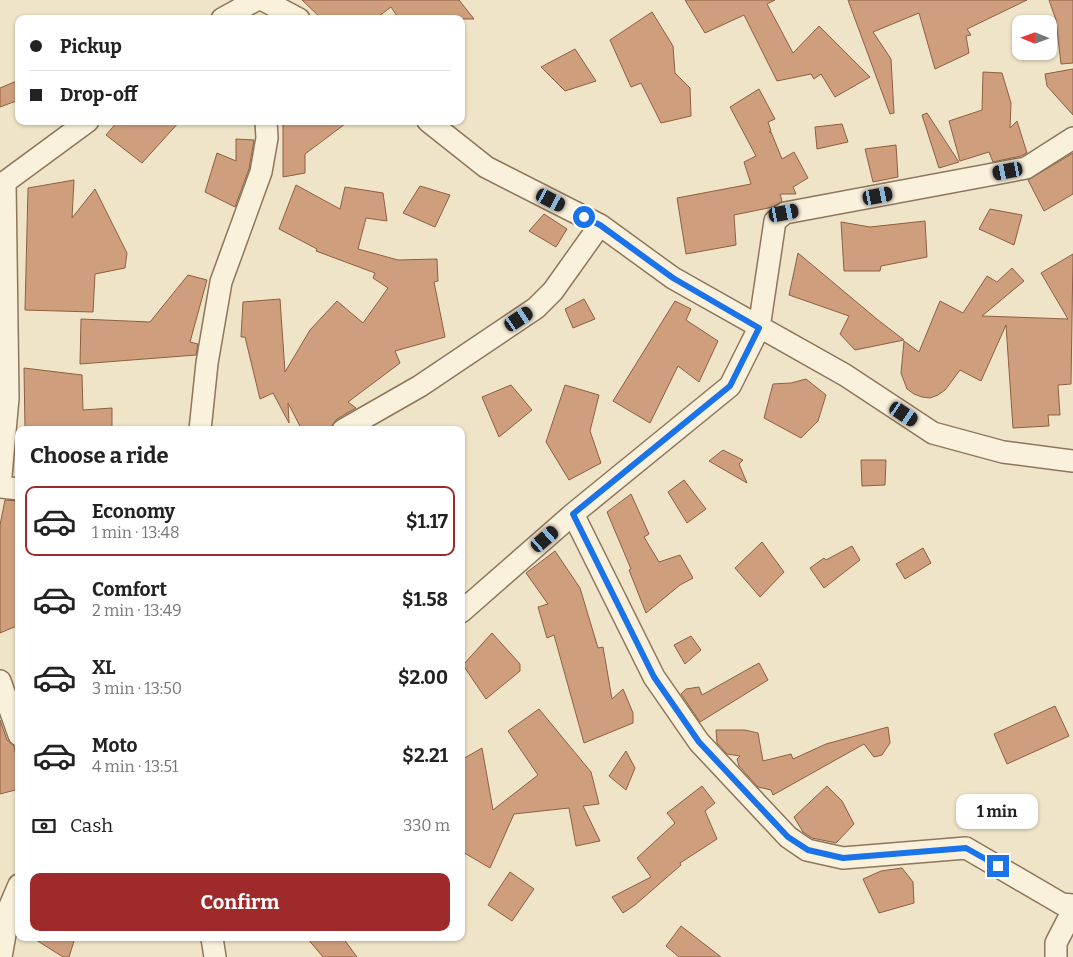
<!DOCTYPE html>
<html lang="en">
<head>
<meta charset="utf-8">
<style>
  body { margin:0; font-family:Bitter,serif; background:#f2f2f2; color:#222; height:100vh; display:flex; flex-direction:column; font-size:19px; white-space:nowrap }
  * { box-sizing:border-box; margin:0 }
  p { font-size:16px; color:#767676 }
  .icon { flex:none; width:28px; height:28px; fill:none; stroke:currentColor; stroke-width:2; stroke-linecap:round; stroke-linejoin:round }
  .map { position:relative; flex:1; overflow:hidden }
  .drawer { position:absolute; left:15px; top:426px; width:450px; height:515px; display:flex; flex-direction:column; background:#fff; border-radius:10px; box-shadow:0 1px 4px #0004 }
  .drawer>* { flex:none }
  .top-card { position:absolute; left:15px; top:15px; width:450px; height:110px; border-radius:10px; box-shadow:0 1px 4px #0004; display:grid; align-content:center; height:110px; padding:0 15px; background:#fff }
  .needle { width:32px; rotate:271deg }
  .buttons { position:absolute; left:1012px; top:15px; display:grid; gap:10px }
  .buttons a { display:grid; place-items:center; width:45px; height:45px; border-radius:10px; background:#fff; box-shadow:0 1px 4px #0004; font-size:25px }
  .end { position:absolute; width:22px; height:22px; margin:-11px; border:6px solid #1a73e8; background:#fff; box-shadow:0 0 0 2px #fff }
  .from { border-radius:50% }
  .bubble { position:absolute; height:35px; border-radius:10px; background:#fff; box-shadow:0 1px 4px #0004; font-size:16px; font-weight:700; line-height:35px; text-align:center }
  .car { position:absolute; width:15px; height:30px; margin:-15px -8px; border-radius:6px; box-shadow:0 0 4px 1px #0007; background:linear-gradient(#222 24%,#8ab4d8 0 40%,#222 0 76%,#8ab4d8 0 86%,#222 0) }
  .top-card b { display:flex; align-items:center; gap:18px; height:48px; font-size:19px }
  .top-card b+b { border-top:1px solid #e0e0e0 }
  .top-card i { width:12px; height:12px; background:#222 }
  ul { padding:0; list-style:none }
  li { display:flex; align-items:center; gap:15px; height:70px; margin:0 10px 8px; padding:0 5px; border:2px solid transparent; border-radius:10px }
  li div { flex:1 }
  li b { display:block; font-size:19px }
  li em { font-style:normal; font-weight:700 }
  li.active { border-color:#9e2a2b }
  li>.icon { width:45px; height:45px; stroke-width:1.5 }
  h2 { padding:0 15px; font-size:22px; line-height:60px }
  .pay { display:flex; align-items:center; gap:12px; height:55px; padding:0 15px; font-size:19px }
  .pay p { margin-inline-start:auto }
  .cta { display:flex; gap:10px; margin-top:auto; padding:10px 15px }
  .cta a { flex:1; height:58px; border-radius:10px; background:#9e2a2b; color:#fff; font-size:20px; font-weight:700; line-height:58px; text-align:center }
  .map>svg:first-child { display:block }
  .building { fill:#cf9f7d; stroke:#8d5f41 }
  .lines { fill:none; stroke-linecap:round; stroke-linejoin:round }
  .street-casing { stroke:#8d765c; stroke-width:24 }
  .street { stroke:#faf1dc; stroke-width:21 }
  .route { stroke:#1a73e8; stroke-width:6 }
</style>
</head>
<body>
<div class="map">
<svg width="1073" height="957" viewBox="0 0 1073 957">
  <rect width="100%" height="100%" fill="#f0e4c8"/>
  <path class="building" d="M302,0h157l15,19h-75l-8,-12 -16,12h-53z
    M685,0h90l-8,4 26,49 26,-27 51,51 -35,20 -14,-23 -7,5 -3,-5 -34,7 -33,-66 -39,18z
    M848,0h179l-60,29 4,6 -5,1 3,17 -34,16 -16,-56 -46,19 18,27 3,54 -4,1z
    M1049,0h24v63l-12,1 -5,-44z
    M652,12l21,34 2,27 15,15 1,28 -30,7 -20,-40 -10,4 -21,-47z
    M575,49l21,32 -31,10 -24,-24z
    M1073,69v46l-26,-29 -2,-12z
    M983,72l19,1 9,30 -1,25 7,-7 10,32 -6,3 -28,6 -4,-10 -29,9 -11,-40 33,-11z
    M19,80v20l-19,7v-19z
    M759,89l16,30 -7,3 3,9 -2,1h2l11,27 12,-7 14,26 -15,9 3,7h-16l2,7 -9,6 -39,8 2,30 -50,9 -9,-56 74,-14 -7,-22 12,-6 -26,-49z
    M927,113l32,49 -20,6 -17,-53z
    M118,121h62l-38,42 -36,-28z
    M283,121h66l-44,33v19l-22,4z
    M842,124l6,18 -31,7 -2,-22z
    M236,139l18,1 -5,29 -14,38 -30,-15 12,-39 19,8z
    M896,145l2,32 -25,5 -8,-33z
    M1073,153v41l-29,17 -16,-31z
    M74,180l-2,38 23,-29 32,64 -2,15 -30,6 -2,38 -68,-2 3,-122z
    M296,185l44,24 5,-22 38,6 4,28 -21,-3 -8,31 40,11 39,-1 1,22 -4,1 11,55 -50,14 5,12 -52,39 8,6 -19,11 -6,8 -5,3h-24l-14,-27 1,20 -16,-30 -13,6 -15,-62h-4l2,-35 37,-3 5,73 25,-42 27,-29 26,22 25,-35 -15,-10 2,-5 -59,-22 1,-2 -38,-20z
    M420,186l30,9 -15,32 -32,-14z
    M990,209l32,6 -8,30 -35,-16z
    M544,214l23,15 -11,18 -27,-16z
    M925,221l2,36 -46,9 -1,5h-36l-3,-49 29,5z
    M798,253l80,67 26,20 -49,10 -15,-16 9,-18 -60,-21z
    M1073,254l-2,130 -13,1 2,30h-12l1,11 -36,2 -7,-103 -25,56 -21,-11 -15,20 -7,5 -8,3 -8,-1 -8,-3 -7,-5 -6,-16 3,-32 15,11 21,-51 23,12 24,-37 10,6 15,-14 12,13 -42,35 86,3 -27,-46z
    M188,275l19,5 -17,62 8,2 -2,11 -116,9 1,-45 69,3z
    M584,299l11,20 -22,9 -8,-19z
    M675,301l16,8 -5,11 32,21 -19,41 -21,-16 -28,57 -37,-22z
    M24,368l58,7 1,35 29,-2v19l-87,2z
    M806,379l20,16 -8,26 -17,17 -37,-20 9,-34 18,-1z
    M511,385l21,25 -33,27 -17,-40z
    M565,385l34,10 -9,36 11,32 -32,17 -23,-38z
    M723,450l20,10 -4,4 8,19 -38,-22z
    M861,460h25l-1,25 -23,1z
    M684,480l22,29 -19,14 -19,-31z
    M631,494l18,40 -5,3 15,25 21,-7 13,23 -13,7 -34,28 -17,-43 2,-1 -24,-57z
    M5,500l14,1v124l-19,8v-108z
    M762,542l22,30 -24,25 -25,-29z
    M852,546l8,14 -36,28 -14,-20 14,-10 2,2z
    M923,548l8,15 -26,16 -9,-15z
    M555,551l25,37 18,60 5,-1 9,52 11,-10 10,24v10l-49,20 -30,-108 -7,3 -9,-31 10,-3 -22,-31z
    M492,633l28,31v7l-34,28 -23,-34z
    M691,636l10,14 -16,14 -11,-19z
    M759,663l9,17 -68,42 -19,-28 5,-5 13,-2 3,8z
    M1055,706l14,30 -62,28 -13,-30z
    M539,709l52,63 8,32 -16,2 17,35 -24,5 -7,-38 -55,6 -24,54 -29,-17v-91l21,-12 11,62 45,-35 -30,-44z
    M0,720l7,20 7,6 5,25v18l-19,5z
    M888,727l2,16 -8,12 -8,2 -10,-13 -91,51 -2,-5 -13,-3 -19,-21 -2,-7 3,-3 -13,-2 -10,-11 -1,-13h29l13,3 5,28 28,-7 2,5 33,-15z
    M626,751l9,17 -9,22 -17,-14z
    M702,786l13,17 -10,8 12,28 -37,24 1,2 -46,40 -12,8 -11,-16 39,-20 -14,-19 38,-35 -8,-10z
    M827,786l15,15 12,23 -18,19 -24,-5 -9,-6 -9,-15z
    M902,868l11,14 1,21 -35,10 -16,-34 18,-8z
    M510,872l24,17 -22,32 -24,-16z
    M681,926l40,31h-42l-13,-11z
    M33,938h42l-6,19h-6z
    M307,938h36l14,19h-34z"/>
  <g class="lines">
    <defs>
      <path id="street" d="M263,0l36,19
        M222,19l34,-19
        M428,121l58,46 114,58 73,53 172,97 88,58 70,19 70,9
        M0,183l5,-1 83,-61
        M200,430l7,-67 14,-81 40,-110 6,-34 -1,-17
        M343,430l77,-44 116,-78 17,-17 47,-66
        M0,487l8,-89 -3,-216
        M0,487l19,2
        M573,514l81,163 45,65 89,95 19,13 36,8 123,-10 96,56 11,1
        M461,612l112,-98 157,-128 29,-58 16,-107 10,-8 241,-45 47,-30
        M0,681l19,54
        M212,938l3,19
        M1,957l9,-51 9,-21
        M1056,957v-14l17,-33"/>
    </defs>
    <use href="#street" class="street-casing"/>
    <use href="#street" class="street"/>
  </g>
  <g class="lines">
    <path class="route" d="M584,217l16,8 73,53 86,50 -29,58 -157,128 81,163 45,65 89,95 20,13 35,8 123,-10 32,18"/>
  </g>
</svg>
<div class="buttons">
<a><svg class="needle" viewBox="-14 -14 28 28"><path d="M0-13l5 13h-10z" fill="#e53935"/><path d="M0 13l5-13h-10z" fill="#767676"/></svg></a>
</div>
<i class="end from" style="left:584px;top:217px"></i>
<i class="end" style="left:998px;top:866px"></i>
<div class="bubble" style="left:956px;top:794px;width:82px">1 min</div>
<i class="car" style="left:1008px;top:171px;rotate:259deg"></i>
<i class="car" style="left:878px;top:196px;rotate:79deg"></i>
<i class="car" style="left:551px;top:200px;rotate:117deg"></i>
<i class="car" style="left:784px;top:213px;rotate:79deg"></i>
<i class="car" style="left:519px;top:319px;rotate:56deg"></i>
<i class="car" style="left:904px;top:414px;rotate:124deg"></i>
<i class="car" style="left:545px;top:539px;rotate:49deg"></i>
<div class="top-card">
<b><i class="from"></i>Pickup</b>
<b><i></i>Drop-off</b>
</div>
<section class="drawer">
<h2>Choose a ride</h2>
<ul>
<li class="active"><svg class="icon" aria-label="car" viewBox="0 0 24 24"><path d="M5 17H2v-5l4-1 3-4h7l3 4 3 1v5h-3M9 17h6M6 11h13"/><circle cx="7" cy="17" r="2"/><circle cx="17" cy="17" r="2"/></svg><div><b>Economy</b><p>1 min · 13:48</p></div><em>$1.17</em></li>
<li><svg class="icon" aria-label="car" viewBox="0 0 24 24"><path d="M5 17H2v-5l4-1 3-4h7l3 4 3 1v5h-3M9 17h6M6 11h13"/><circle cx="7" cy="17" r="2"/><circle cx="17" cy="17" r="2"/></svg><div><b>Comfort</b><p>2 min · 13:49</p></div><em>$1.58</em></li>
<li><svg class="icon" aria-label="car" viewBox="0 0 24 24"><path d="M5 17H2v-5l4-1 3-4h7l3 4 3 1v5h-3M9 17h6M6 11h13"/><circle cx="7" cy="17" r="2"/><circle cx="17" cy="17" r="2"/></svg><div><b>XL</b><p>3 min · 13:50</p></div><em>$2.00</em></li>
<li><svg class="icon" aria-label="car" viewBox="0 0 24 24"><path d="M5 17H2v-5l4-1 3-4h7l3 4 3 1v5h-3M9 17h6M6 11h13"/><circle cx="7" cy="17" r="2"/><circle cx="17" cy="17" r="2"/></svg><div><b>Moto</b><p>4 min · 13:51</p></div><em>$2.21</em></li>
</ul>
<div class="pay"><svg class="icon" aria-label="cash" viewBox="0 0 24 24"><path d="M3 7h18v10H3z"/><circle cx="12" cy="12" r="2"/></svg>Cash<p>330 m</p></div>
<div class="cta"><a>Confirm</a></div>
</section>
</div>
</body>
</html>
